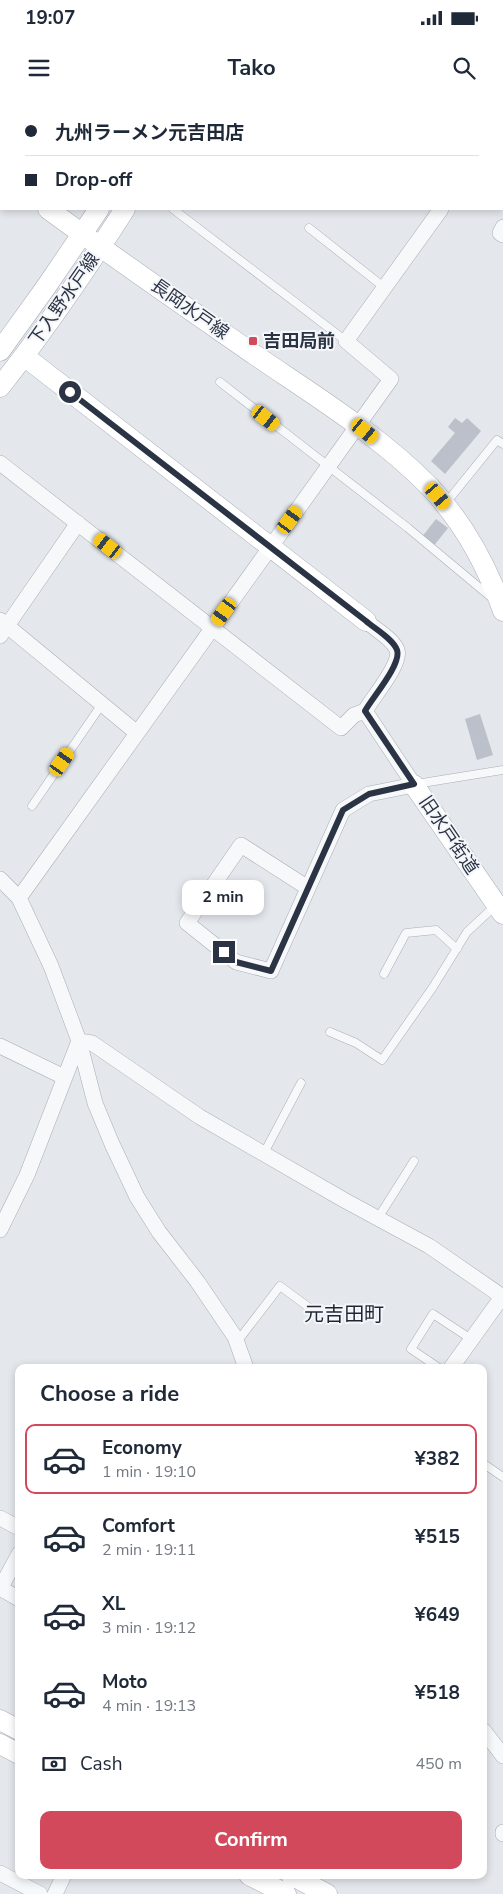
<!DOCTYPE html>
<html lang="en">
<head>
<meta charset="utf-8">
<style>
  body { margin:0; font-family:"Nunito Sans","Noto Sans JP",sans-serif; background:#f2f2f3; color:#1f2937; height:100vh; display:flex; flex-direction:column; font-size:19px; white-space:nowrap }
  * { box-sizing:border-box; margin:0 }
  p { font-size:16px; color:#747a83 }
  .icon { flex:none; width:28px; height:28px; fill:none; stroke:currentColor; stroke-width:2; stroke-linecap:round; stroke-linejoin:round }
  .map { position:relative; flex:1; overflow:hidden }
  .details { position:absolute; left:15px; top:1264px; width:472px; height:515px; display:flex; flex-direction:column; background:#fff; border-radius:10px; box-shadow:0 2px 8px #0003 }
  .details>* { flex:none }
  .banner { position:absolute; left:0px; top:0px; width:504px; height:110px; box-shadow:0 2px 8px #0003; display:grid; align-content:center; height:110px; padding:0 25px; background:#fff }
  .end { position:absolute; width:22px; height:22px; margin:-11px; border:6px solid #2b3445; background:#fff; box-shadow:0 0 0 2px #fff }
  .from { border-radius:50% }
  .bubble { position:absolute; height:35px; border-radius:10px; background:#fff; box-shadow:0 2px 8px #0003; font-size:16px; font-weight:700; line-height:35px; text-align:center }
  .car { position:absolute; width:15px; height:30px; margin:-15px -8px; border-radius:6px; box-shadow:0 0 4px 1px #0007; background:linear-gradient(#f5c518 24%,#345 0 40%,#f5c518 0 76%,#345 0 86%,#f5c518 0) }
  .banner b { display:flex; align-items:center; gap:18px; height:48px; font-size:19px }
  .banner b+b { border-top:1px solid #e0e1e3 }
  .banner i { width:12px; height:12px; background:#1f2937 }
  ul { padding:0; list-style:none }
  li { display:flex; align-items:center; gap:15px; height:70px; margin:0 10px 8px; padding:0 15px; border:2px solid transparent; border-radius:10px }
  li div { flex:1 }
  li b { display:block; font-size:19px }
  li em { font-style:normal; font-weight:700 }
  li.current { border-color:#d1495b }
  li>.icon { width:45px; height:45px; stroke-width:1.5 }
  h2 { padding:0 25px; font-size:22px; line-height:60px }
  .pay { display:flex; align-items:center; gap:12px; height:55px; padding:0 25px; font-size:19px }
  .pay p { margin-inline-start:auto }
  .cta { display:flex; gap:10px; margin-top:auto; padding:10px 25px }
  .cta a { flex:1; height:58px; border-radius:10px; background:#d1495b; color:#fff; font-size:20px; font-weight:700; line-height:58px; text-align:center }
  .status { display:flex; justify-content:space-between; align-items:center; height:35px; padding:0 25px; background:#fff; direction:ltr }
  .status svg { height:14px; fill:currentColor }
  header { display:flex; justify-content:space-between; align-items:center; height:65px; padding:0 25px; background:#fff; font-size:22px; font-weight:700 }
  .map>svg:first-child { display:block }
  .building { fill:#bbc0ca }
  .lines { fill:none; stroke-linecap:round; stroke-linejoin:round }
  .lane-casing { stroke:#a9aeb7; stroke-width:9 }
  .street-casing { stroke:#a9aeb7; stroke-width:16 }
  .secondary-casing { stroke:#a9aeb7; stroke-width:21 }
  .lane { stroke:#f7f8fa; stroke-width:8 }
  .street { stroke:#f7f8fa; stroke-width:15 }
  .secondary { stroke:#fff; stroke-width:20 }
  .route { stroke:#2b3445; stroke-width:6 }
  .poi-dot { fill:#d1495b; stroke:#f4f6f9; stroke-width:2 }
  .labels { text-anchor:middle; stroke-width:4; stroke-linejoin:round; paint-order:stroke }
  .street-label { font-size:18px; fill:#2b3445; stroke:#f4f6f9 }
  .poi-label { font-size:18px; font-weight:bold; fill:#2b3445; stroke:#f4f6f9; text-anchor:start }
  .quarter-label { font-size:20px; fill:#1d2536; stroke:#f4f6f9 }
</style>
</head>
<body>
<div class="status"><b>19:07</b><svg viewBox="0 0 49 12"><path d="M0 12V9h3v3zM5 12V6h3v6zM10 12V3h3v9zM15 12V0h3v12zM26 1h20v11H26zM47 4h2v5h-2z"/></svg></div>
<header><svg class="icon" aria-label="menu" viewBox="0 0 24 24"><path d="M4 6h16M4 12h16M4 18h16"/></svg>Tako<svg class="icon" aria-label="search" viewBox="0 0 24 24"><circle cx="10" cy="10" r="6"/><path d="M15 15l6 6"/></svg></header>
<div class="map">
<svg width="503" height="1794" viewBox="0 0 503 1794">
  <rect width="100%" height="100%" fill="#e4e7ec"/>
  <path class="building" d="M455,318l7,5 5,-5 14,13 -36,43 -14,-13 24,-28 -7,-6z
    M436,419l12,9 -16,20 -11,-10z
    M480,614l13,41 -16,5 -12,-41z"/>
  <g class="lines">
    <defs>
      <path id="lane" d="M304,1l1,-1
        M173,109l173,132
        M309,128l76,60
        M220,282l188,146 84,70
        M446,403l51,-63 6,4
        M416,684l87,-14
        M32,706l70,-102
        M384,874l22,-41 30,-3 21,19
        M330,932l26,11 26,17 51,-73 34,-55 28,-26
        M264,1053l37,-70
        M378,1118l36,-57
        M237,1242l43,-56 31,23
        M439,1268l-28,-19 22,-35 38,25
        M484,1364l19,13"/>
      <path id="street" d="M32,0l1,1
        M382,0l2,1
        M502,9l1,-1
        M502,99l1,1
        M503,127l-3,6 3,2
        M0,363l341,265 13,-13 11,-4
        M0,520l137,113
        M0,536l78,-113
        M0,779l19,19 32,68 28,75 16,62 17,41 25,53 22,35 38,49 38,56 11,31
        M308,788l-67,-43 -54,78 49,39 35,9 72,-161 26,-16 45,-9 -49,-74c7,-13 37,-47 32,-61 -4,-11 -22,-21 -31,-29
        M19,798l372,-519 -45,-38 95,-132
        M0,946l64,31
        M0,1130l27,-55 52,-134 13,2 108,74 144,83 85,46 74,51
        M451,1268l51,-71
        M0,1418l19,10
        M0,1488l19,11
        M0,1489l19,-35
        M484,1631l19,25
        M503,1732v2
        M0,1773l40,21
        M55,1794l9,-19"/>
      <path id="secondary" d="M167,1v-1
        M192,1v-1
        M0,73l1,1
        M48,109c68,50 138,98 207,146 60,41 124,80 175,132 33,35 57,79 73,124
        M0,251l46,-64 53,-78
        M24,256l342,265
        M0,287c45,-57 86,-117 125,-178
        M414,685l89,129
        M0,1620l19,10
        M0,1644l19,10
        M249,1775l37,19
        M291,1775l36,19"/>
    </defs>
    <use href="#lane" class="lane-casing"/>
    <use href="#street" class="street-casing"/>
    <use href="#secondary" class="secondary-casing"/>
    <use href="#lane" class="lane"/>
    <use href="#street" class="street"/>
    <use href="#secondary" class="secondary"/>
  </g>
  <g class="lines">
    <path class="route" d="M70,292l296,229c9,8 27,18 31,29 5,14 -25,48 -32,61l49,73 -45,10 -26,16 -72,161 -35,-9 -12,-10"/>
  </g>
  <rect class="poi-dot" x="248" y="236" width="10" height="10" rx="2.5"/>
  <g class="labels">
    <g class="street-label">
      <text transform="translate(64 199) rotate(-55)" y="6">下入野水戸線</text>
      <text transform="translate(190 209) rotate(35)" y="6">長岡水戸線</text>
      <text transform="translate(449 735) rotate(56)" y="6">旧水戸街道</text>
    </g>
    <g class="poi-label">
      <text x="263" y="247">吉田局前</text>
    </g>
    <g class="quarter-label">
      <text x="344" y="1221">元吉田町</text>
    </g>
  </g>
</svg>
<i class="end from" style="left:70px;top:292px"></i>
<i class="end" style="left:224px;top:852px"></i>
<div class="bubble" style="left:182px;top:780px;width:82px">2 min</div>
<i class="car" style="left:266px;top:318px;rotate:128deg"></i>
<i class="car" style="left:365px;top:331px;rotate:129deg"></i>
<i class="car" style="left:438px;top:396px;rotate:140deg"></i>
<i class="car" style="left:290px;top:420px;rotate:36deg"></i>
<i class="car" style="left:108px;top:446px;rotate:308deg"></i>
<i class="car" style="left:224px;top:512px;rotate:216deg"></i>
<i class="car" style="left:62px;top:662px;rotate:35deg"></i>
<div class="banner">
<b><i class="from"></i>九州ラーメン元吉田店</b>
<b><i></i>Drop-off</b>
</div>
<section class="details">
<h2>Choose a ride</h2>
<ul>
<li class="current"><svg class="icon" aria-label="car" viewBox="0 0 24 24"><path d="M5 17H2v-5l4-1 3-4h7l3 4 3 1v5h-3M9 17h6M6 11h13"/><circle cx="7" cy="17" r="2"/><circle cx="17" cy="17" r="2"/></svg><div><b>Economy</b><p>1 min · 19:10</p></div><em>¥382</em></li>
<li><svg class="icon" aria-label="car" viewBox="0 0 24 24"><path d="M5 17H2v-5l4-1 3-4h7l3 4 3 1v5h-3M9 17h6M6 11h13"/><circle cx="7" cy="17" r="2"/><circle cx="17" cy="17" r="2"/></svg><div><b>Comfort</b><p>2 min · 19:11</p></div><em>¥515</em></li>
<li><svg class="icon" aria-label="car" viewBox="0 0 24 24"><path d="M5 17H2v-5l4-1 3-4h7l3 4 3 1v5h-3M9 17h6M6 11h13"/><circle cx="7" cy="17" r="2"/><circle cx="17" cy="17" r="2"/></svg><div><b>XL</b><p>3 min · 19:12</p></div><em>¥649</em></li>
<li><svg class="icon" aria-label="car" viewBox="0 0 24 24"><path d="M5 17H2v-5l4-1 3-4h7l3 4 3 1v5h-3M9 17h6M6 11h13"/><circle cx="7" cy="17" r="2"/><circle cx="17" cy="17" r="2"/></svg><div><b>Moto</b><p>4 min · 19:13</p></div><em>¥518</em></li>
</ul>
<div class="pay"><svg class="icon" aria-label="cash" viewBox="0 0 24 24"><path d="M3 7h18v10H3z"/><circle cx="12" cy="12" r="2"/></svg>Cash<p>450 m</p></div>
<div class="cta"><a>Confirm</a></div>
</section>
</div>
</body>
</html>
